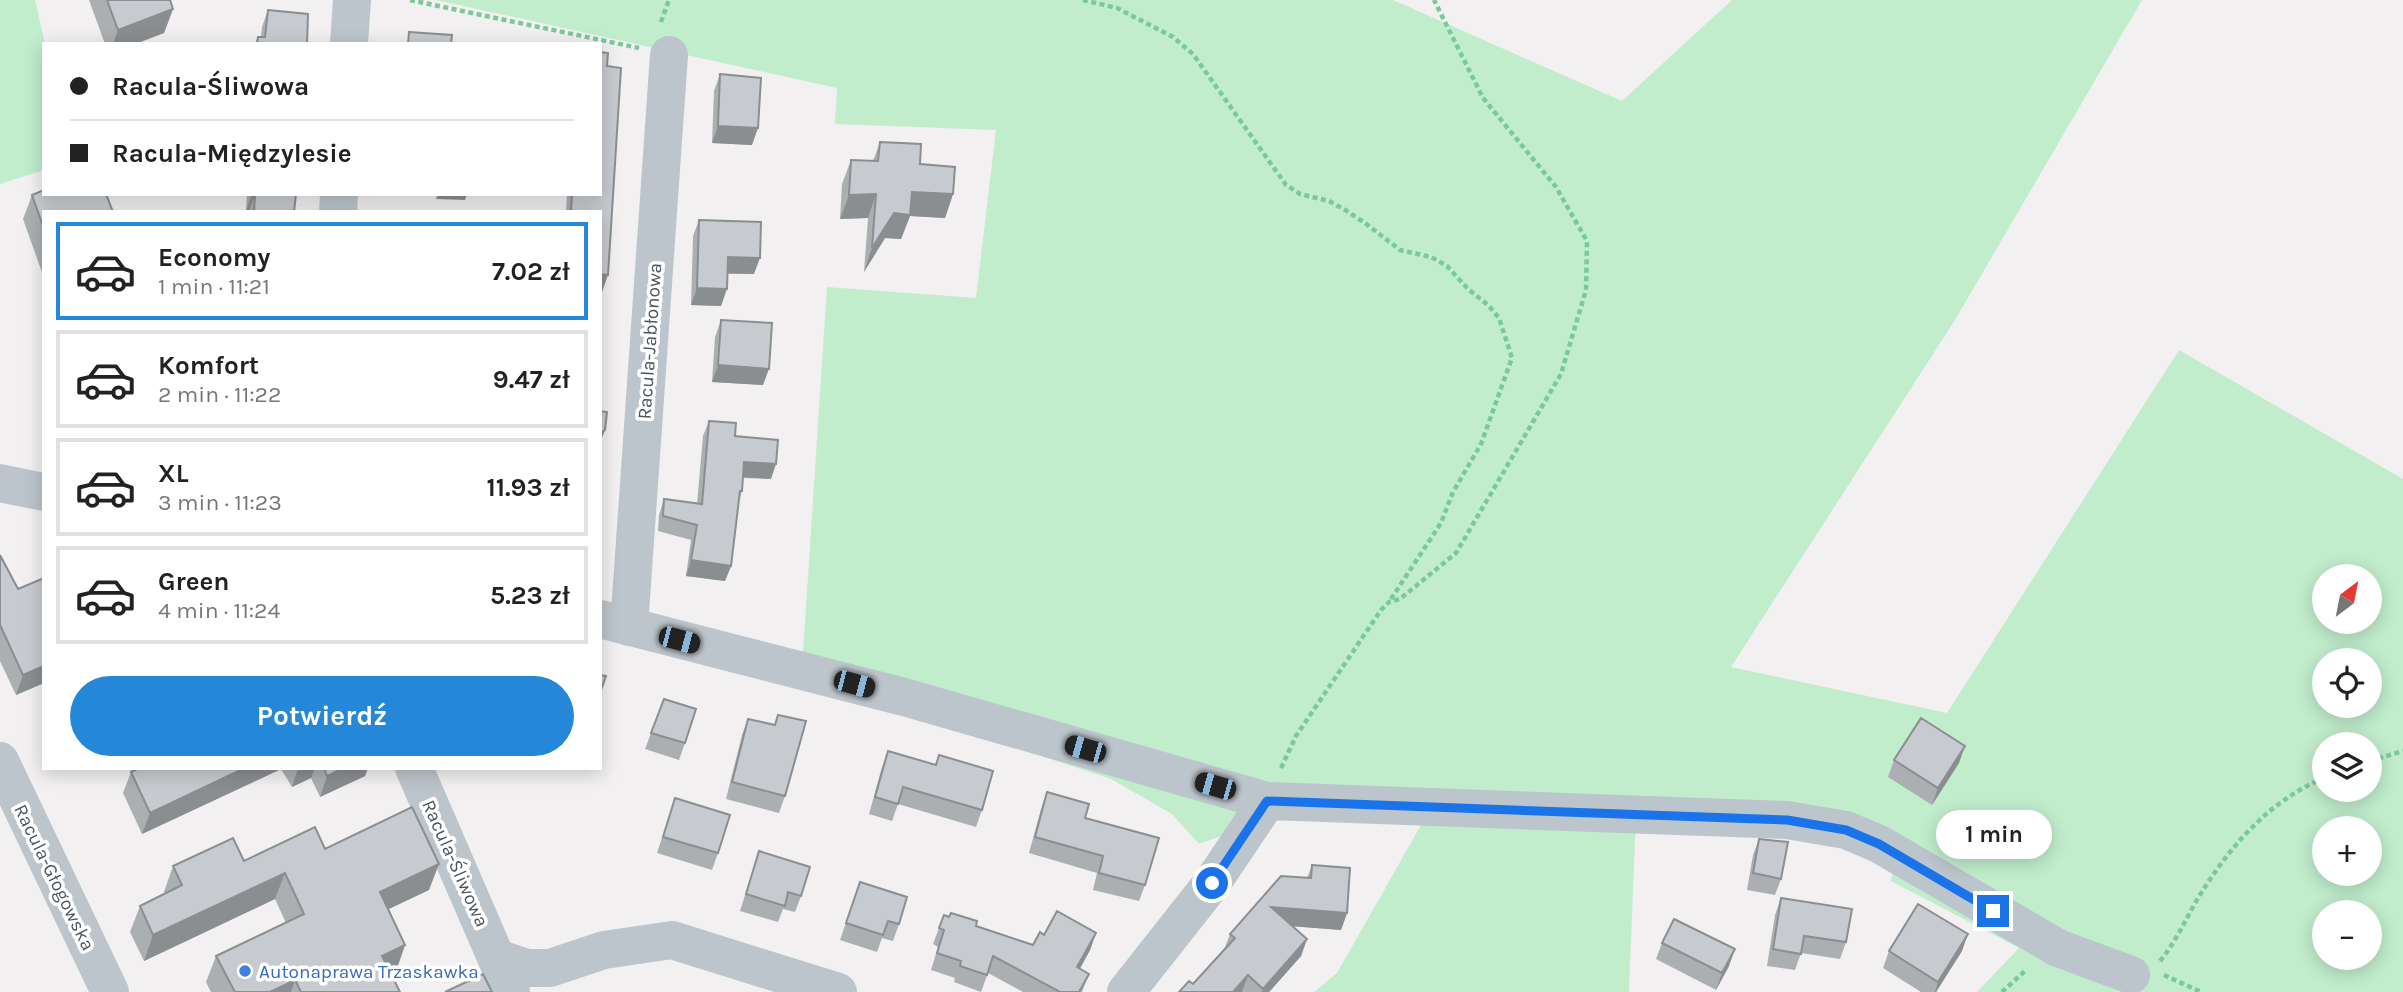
<!DOCTYPE html>
<html lang="pl">
<head>
<meta charset="utf-8">
<style>
  body { margin:0; font-family:Karla,sans-serif; background:#f6f6f6; color:#222; height:100vh; display:flex; flex-direction:column; font-size:26px; white-space:nowrap }
  * { box-sizing:border-box; margin:0 }
  p { font-size:23px; color:#767676 }
  .icon { flex:none; width:38px; height:38px; fill:none; stroke:currentColor; stroke-width:2; stroke-linecap:round; stroke-linejoin:round }
  .map { position:relative; flex:1; overflow:hidden }
  .details { position:absolute; left:42px; top:210px; width:560px; height:560px; display:flex; flex-direction:column; background:#fff; border-radius:0px; box-shadow:0 4px 18px #0003 }
  .details>* { flex:none }
  .guide { position:absolute; left:42px; top:42px; width:560px; height:154px; border-radius:0px; box-shadow:0 4px 18px #0003; display:grid; align-content:center; height:154px; padding:0 28px; background:#fff }
  .needle { width:46px; rotate:32deg }
  .fabs { position:absolute; left:2312px; top:564px; display:grid; gap:14px }
  .fabs a { display:grid; place-items:center; width:70px; height:70px; border-radius:50%; background:#fff; box-shadow:0 4px 18px #0003; font-size:35px }
  .end { position:absolute; width:32px; height:32px; margin:-16px; border:9px solid #1a73e8; background:#fff; box-shadow:0 0 0 4px #fff }
  .from { border-radius:50% }
  .bubble { position:absolute; height:49px; border-radius:24px; background:#fff; box-shadow:0 4px 18px #0003; font-size:23px; font-weight:700; line-height:49px; text-align:center }
  .car { position:absolute; width:21px; height:42px; margin:-21px -10px; border-radius:9px; box-shadow:0 0 5px 2px #0007; background:linear-gradient(#222 24%,#8ab4d8 0 40%,#222 0 76%,#8ab4d8 0 86%,#222 0) }
  .guide b { display:flex; align-items:center; gap:24px; height:66px; font-size:26px }
  .guide b+b { border-top:2px solid #e0e0e0 }
  .guide i { width:18px; height:18px; background:#222 }
  ul { padding:12px 0 0; list-style:none }
  li { display:flex; align-items:center; gap:21px; height:98px; margin:0 14px 10px; padding:0 14px; border:4px solid #e0e0e0; border-radius:0px }
  li div { flex:1 }
  li b { display:block; font-size:26px }
  li em { font-style:normal; font-weight:700 }
  li.current { border-color:#2487d7 }
  li>.icon { width:63px; height:63px; stroke-width:1.5 }
  .button { display:flex; gap:14px; margin-top:auto; padding:14px 28px }
  .button a { flex:1; height:80px; border-radius:42px; background:#2487d7; color:#fff; font-size:28px; font-weight:700; line-height:80px; text-align:center }
  .map>svg:first-child { display:block }
  .green { fill:#c1edcd; fill-rule:evenodd }
  .lines { fill:none; stroke-linecap:round; stroke-linejoin:round }
  .path { stroke:#7bc899; stroke-width:4.5; stroke-dasharray:5 3.5; stroke-linecap:butt }
  .minor { stroke:#bcc5cb; stroke-width:38 }
  .wall { fill:#abafb2 }
  .shaded-wall { fill:#8b8e91 }
  .building { fill:#c7cbcf; stroke:#8b8e91; stroke-width:2 }
  .route { stroke:#1a73e8; stroke-width:9 }
  .shop-dot { fill:#3f7fe0; stroke:#fff; stroke-width:2.5 }
  .labels { text-anchor:middle; stroke-width:7; stroke-linejoin:round; paint-order:stroke }
  .street-label { font-size:19px; fill:#49555c; stroke:#fff }
  .shop-label { font-size:19px; fill:#366cbe; stroke:#fff; text-anchor:start }
</style>
</head>
<body>
<div class="map">
<svg width="2403" height="992" viewBox="0 0 2403 992">
  <rect width="100%" height="100%" fill="#f2f0f0"/>
  <path class="green" d="M0,0h35l10,44 -1,126 -44,14z
    M436,0h957l229,101 110,-101h410l-187,320 -224,347 216,46 232,-363 224,129v513h-426l42,-44 -128,-67 4,-21 -59,-30 -200,-16 -7,178h-315l23,-19 92,-162 -152,5 -78,28 -27,-30 -61,-35 -225,-74 -85,-22 26,-396 149,11 20,-168 -161,-6 2,-36zM2324,576h46v45h-46zM2324,660h46v45h-46zM2324,744h46v45h-46zM2324,828h46v45h-46zM2324,912h46v45h-46z"/>
  <g class="lines">
    <path class="path" d="M410,0l229,48
      M1083,0l34,8 56,29 20,17 93,131 14,9 29,7 18,10 18,12 35,27 31,7 16,9 21,23 20,16 11,13 13,40 -31,86 -28,48 -12,31 -52,79
      M661,22l8,-22
      M2370,761l33,-10
      M1281,768l15,-32 85,-126 8,-8 11,-3 56,-46 105,-179 25,-84 1,-49 -31,-54 -73,-89 -49,-98
      M2160,961c14,-17 23,-36 34,-56 31,-53 72,-103 130,-127
      M2164,975l37,17
      M2002,992l25,-23"/>
    <path class="minor" d="M349,44l3,-44
      M338,212l1,-18
      M0,483l44,9
      M600,619l304,78 363,104 520,19 59,10 33,14 179,104 73,27
      M629,627l40,-572
      M0,761l110,231
      M414,768l97,224
      M497,958l30,10h23l54,-18 68,-10 166,52
      M1126,992l86,-109 55,-82"/>
  </g>
  <path class="wall" d="M89,0h81l3,9 -9,24 -29,11h-30z
    M268,10l39,34h-52l3,-7h3l1,-10z
    M607,66l-5,226h-2v-80h-34l1,-18h33z
    M720,74l32,71 -40,-2 2,-52z
    M880,142l40,22 33,30 -8,24 -35,-2 -9,23 -16,-1 -21,34 4,-54 -28,1 2,-35 9,-24 22,1z
    M247,194h49l-2,18h-45l-3,-1z
    M32,195l12,17v66l-21,-59z
    M699,220l55,54h-26l-7,32 -30,-1 2,-69z
    M721,320l42,65 -51,-3 3,-45z
    M709,421l26,15 36,43 -28,-1 -1,13 -4,11 -7,64 -6,15 -39,-5 5,-36 -33,-9 1,-16 5,-16 33,5 6,-68z
    M0,555l18,34 26,-11v105l-28,12 -16,-34z
    M664,699l21,44 -6,17 -34,-11z
    M778,715l7,81 -6,17 -53,-14 16,-64 6,-16 26,6z
    M888,751l48,14 3,-10 43,55 -6,17 -78,-23 -6,17 -23,-7 13,-47z
    M1894,760l65,3 -27,42 -44,-28z
    M139,768h229l-3,8 -45,21 -9,-19 -19,9 -11,-18 -139,65 -19,-41 8,-21z
    M1047,792l38,26 60,67 -6,16 -46,-11 4,-17 -68,-20 12,-44z
    M675,798l43,55 -6,17 -55,-17z
    M1759,839l22,40 -6,16 -28,-5 6,-35z
    M325,849l104,41 -41,19 17,36 -9,26 -6,2 10,19h-189l-5,-10 10,-26 70,-33 -11,-24 -131,62 -14,-29 10,-26 25,-12 -1,-2 9,-26 71,-5z
    M759,851l42,45 -6,16 -12,-3 -5,13 -38,-11z
    M1312,865l35,48 -6,17 -49,-4 15,13 -6,17 -32,36h-90l14,-8 31,-34 6,-16 77,-56z
    M860,882l39,42 -6,17 -11,-3 -5,14 -37,-12z
    M1781,898l65,44 -6,17 -39,-6 -6,17 -28,-4 8,-51z
    M976,926l57,19 11,-10 52,-2 -6,17 -10,19 9,5 -7,18h-59l-35,-19 -7,19 -27,-10 1,-4 -24,-8 7,-23 -5,-3 6,-16z
    M1662,943l67,23 -13,24 -60,-31z
    M1889,951h73l-26,41h-15l-38,-24z"/>
  <path class="shaded-wall" d="M173,9l-9,24 -29,11h-22l5,-14z
    M718,126l40,2 -6,17 -40,-2z
    M912,192l41,2 -8,24 -35,-2 -9,23 -16,-1 -21,34 8,-24 22,-35z
    M252,194h3l-6,17h-3z
    M438,194h29l-2,6 -29,-1z
    M876,194l-8,24 -28,1 9,-24z
    M728,257l32,1 -6,16 -32,-1z
    M600,274l8,1 -6,17h-2z
    M697,288l30,1 -6,17 -30,-1z
    M718,365l51,4 -6,16 -51,-3z
    M605,430l-5,13v-10z
    M744,462l32,2 -5,15 -32,-2z
    M691,560l40,6 -6,15 -39,-5z
    M44,666v17l-28,12 7,-20z
    M1965,746l-6,17 -27,42 6,-17z
    M245,768l36,1 -139,65 8,-21z
    M298,768h17l-4,10 -19,9z
    M344,768h24l-3,8 -45,21 7,-21z
    M439,864l-10,26 -59,28 10,-26z
    M285,873l-10,26 -131,62 9,-26z
    M1271,907l76,6 -6,17 -76,-6z
    M1096,933l-6,17 -19,34 6,-17z
    M1968,934l-6,17 -26,41h-1l3,-10z
    M1307,939l-6,17 -32,36h-7l1,-3z
    M405,945l-9,26 -24,11 10,-26z
    M1735,949l-6,17 -13,24 6,-17z
    M1248,975l-6,17h-9z
    M295,980l-4,12h-21z"/>
  <path class="building" d="M107,0h63l3,9 -55,21z
    M268,10l40,4 -1,30h-50l1,-7h7z
    M409,32l43,3 -1,9h-43z
    M600,52l8,1 -1,13 14,2 -13,207 -8,-1v-62h-29l1,-18h28z
    M720,74l41,4 -3,50 -40,-2z
    M880,142l41,2 -1,20 35,3 -2,27 -41,-2 -2,23 -16,-2 -22,35 4,-54 -27,1 2,-35 27,1z
    M44,190v4h62l7,18h-69v17l-12,-34z
    M254,194h42l-2,18h-40l1,-18z
    M699,220l62,2 -1,36 -32,-1 -1,32 -30,-1z
    M721,320l51,3 -3,46 -51,-4z
    M600,411l7,1 -2,18 -5,3z
    M709,421l27,2 -1,13 43,4 -2,24 -32,-2 -2,29h-2l-9,75 -40,-6 6,-35 -34,-9 1,-17 38,5z
    M0,555l18,34 26,-11v88l-21,9 -23,-50z
    M600,675l6,1 -6,17z
    M664,699l32,10 -11,34 -34,-10z
    M778,715l28,6 -21,75 -53,-14 16,-63 27,6z
    M1921,718l44,28 -27,42 -44,-28z
    M888,751l48,14 3,-10 54,16 -11,39 -79,-23 -5,17 -23,-7z
    M139,768h106l-95,45 -19,-41z
    M324,768h20l-17,8z
    M1047,792l42,12 -4,14 74,20 -14,47 -46,-12 4,-17 -68,-19z
    M675,798l55,17 -12,38 -55,-16z
    M412,807l27,57 -59,28 25,53 -23,11 18,36h-99l-6,-12 -25,12h-35l-19,-36 88,-42 -19,-41 -132,62 -13,-29 42,-21 -9,-19 60,-28 11,23 71,-34 10,22z
    M1759,839l29,3 -7,37 -28,-6z
    M759,851l51,16 -9,29 -13,-4 -3,14 -39,-12z
    M1312,865l38,3 -3,45 -76,-6 36,32 -44,50 -15,-14 -15,17h-54l10,-11 4,3 42,-46 -5,-4 51,-58 30,2z
    M860,882l47,15 -8,27 -11,-3 -5,14 -37,-12z
    M1781,898l71,11 -6,33 -42,-6 -3,18 -28,-5z
    M1918,904l50,30 -30,48 -49,-31z
    M1057,911l39,22 -19,34 12,7 -10,18h-19l-67,-36 -6,19 -27,-9 1,-5 -24,-8 7,-23 -5,-2 5,-13 5,2 2,-4 26,8 -1,5 57,19 7,-13 4,3z
    M1674,919l61,30 -13,24 -60,-30z
    M483,974l9,18h-47z"/>
  <g class="lines">
    <path class="route" d="M1212,883l55,-82 492,18 28,1 59,10 33,14 114,67"/>
  </g>
  <circle class="shop-dot" cx="245" cy="971" r="7"/>
  <g class="labels">
    <g class="street-label">
      <text transform="translate(649 341) rotate(-86)" y="7">Racula-Jabłonowa</text>
      <text transform="translate(456 863) rotate(66)" y="7">Racula-Śliwowa</text>
      <text transform="translate(55 877) rotate(64)" y="7">Racula-Głogowska</text>
    </g>
    <g class="shop-label">
      <text x="259" y="978">Autonaprawa Trzaskawka</text>
    </g>
  </g>
</svg>
<div class="fabs">
<a><svg class="needle" viewBox="-14 -14 28 28"><path d="M0-13l5 13h-10z" fill="#e53935"/><path d="M0 13l5-13h-10z" fill="#767676"/></svg></a>
<a><svg class="icon" aria-label="locate" viewBox="0 0 24 24"><circle cx="12" cy="12" r="6"/><path d="M12 2v4M12 18v4M2 12h4M18 12h4"/></svg></a>
<a><svg class="icon" aria-label="layers" viewBox="0 0 24 24"><path d="M12 4l9 5-9 5-9-5zM3 14l9 5 9-5"/></svg></a>
<a>+</a>
<a>−</a>
</div>
<i class="end from" style="left:1212px;top:883px"></i>
<i class="end" style="left:1993px;top:911px"></i>
<div class="bubble" style="left:1936px;top:810px;width:116px">1 min</div>
<i class="car" style="left:679px;top:640px;rotate:105deg"></i>
<i class="car" style="left:854px;top:684px;rotate:105deg"></i>
<i class="car" style="left:1085px;top:749px;rotate:286deg"></i>
<i class="car" style="left:1215px;top:786px;rotate:286deg"></i>
<div class="guide">
<b><i class="from"></i>Racula-Śliwowa</b>
<b><i></i>Racula-Międzylesie</b>
</div>
<section class="details">
<ul>
<li class="current"><svg class="icon" aria-label="car" viewBox="0 0 24 24"><path d="M5 17H2v-5l4-1 3-4h7l3 4 3 1v5h-3M9 17h6M6 11h13"/><circle cx="7" cy="17" r="2"/><circle cx="17" cy="17" r="2"/></svg><div><b>Economy</b><p>1 min · 11:21</p></div><em>7.02 zł</em></li>
<li><svg class="icon" aria-label="car" viewBox="0 0 24 24"><path d="M5 17H2v-5l4-1 3-4h7l3 4 3 1v5h-3M9 17h6M6 11h13"/><circle cx="7" cy="17" r="2"/><circle cx="17" cy="17" r="2"/></svg><div><b>Komfort</b><p>2 min · 11:22</p></div><em>9.47 zł</em></li>
<li><svg class="icon" aria-label="car" viewBox="0 0 24 24"><path d="M5 17H2v-5l4-1 3-4h7l3 4 3 1v5h-3M9 17h6M6 11h13"/><circle cx="7" cy="17" r="2"/><circle cx="17" cy="17" r="2"/></svg><div><b>XL</b><p>3 min · 11:23</p></div><em>11.93 zł</em></li>
<li><svg class="icon" aria-label="car" viewBox="0 0 24 24"><path d="M5 17H2v-5l4-1 3-4h7l3 4 3 1v5h-3M9 17h6M6 11h13"/><circle cx="7" cy="17" r="2"/><circle cx="17" cy="17" r="2"/></svg><div><b>Green</b><p>4 min · 11:24</p></div><em>5.23 zł</em></li>
</ul>
<div class="button"><a>Potwierdź</a></div>
</section>
</div>
</body>
</html>
